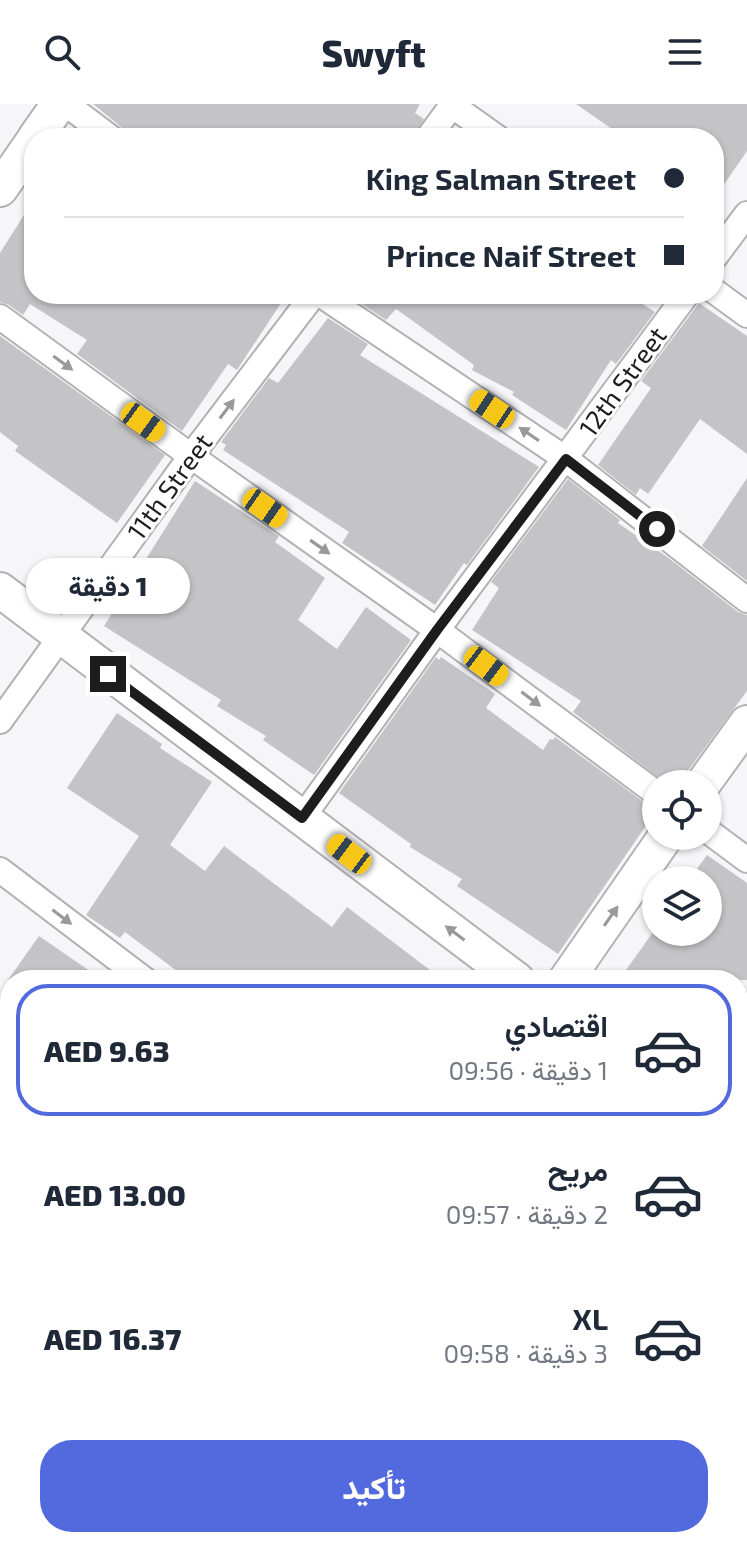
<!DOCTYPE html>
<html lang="ar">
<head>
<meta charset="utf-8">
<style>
  body { margin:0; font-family:"Exo 2",Vazirmatn,sans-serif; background:#f2f2f3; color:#1f2937; direction:rtl; height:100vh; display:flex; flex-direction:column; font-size:30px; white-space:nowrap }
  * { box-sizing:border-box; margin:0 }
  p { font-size:26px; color:#747a83 }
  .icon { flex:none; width:44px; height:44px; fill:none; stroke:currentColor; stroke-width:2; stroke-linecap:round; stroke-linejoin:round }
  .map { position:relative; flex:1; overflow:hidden; direction:ltr }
  .sheet { position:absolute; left:0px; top:866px; width:748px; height:578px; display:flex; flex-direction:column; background:#fff; border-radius:32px 32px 0 0; box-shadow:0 2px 6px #0004; direction:rtl }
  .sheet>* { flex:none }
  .top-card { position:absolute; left:24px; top:24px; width:700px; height:176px; border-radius:32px; box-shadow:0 2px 6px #0004; direction:rtl; display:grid; align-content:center; height:176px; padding:0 40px; background:#fff }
  .controls { position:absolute; left:642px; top:666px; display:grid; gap:16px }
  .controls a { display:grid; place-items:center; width:80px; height:80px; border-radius:50%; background:#fff; box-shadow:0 2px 6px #0004; font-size:40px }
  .end { position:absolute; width:36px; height:36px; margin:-18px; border:10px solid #1d1d1e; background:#fff; box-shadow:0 0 0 4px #fff }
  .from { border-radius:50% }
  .bubble { position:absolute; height:56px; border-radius:28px; background:#fff; box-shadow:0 2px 6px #0004; font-size:26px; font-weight:800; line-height:56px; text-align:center; direction:rtl }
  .car { position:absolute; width:24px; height:48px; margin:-24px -12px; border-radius:10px; box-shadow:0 0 6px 2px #0007; background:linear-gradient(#f5c518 24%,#345 0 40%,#f5c518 0 76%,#345 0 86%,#f5c518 0) }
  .top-card b { display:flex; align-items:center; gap:28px; height:76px; font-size:30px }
  .top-card b+b { border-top:2px solid #e0e1e3 }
  .top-card i { width:20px; height:20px; background:#1f2937 }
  ul { padding:14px 0 0; list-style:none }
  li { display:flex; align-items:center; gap:24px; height:132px; margin:0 16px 12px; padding:0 24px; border:4px solid transparent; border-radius:32px }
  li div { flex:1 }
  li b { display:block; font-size:30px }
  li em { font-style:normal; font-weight:800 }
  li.active { border-color:#536adf }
  li>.icon { width:72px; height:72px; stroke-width:1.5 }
  .action { display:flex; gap:16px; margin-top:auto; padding:16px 40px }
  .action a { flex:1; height:92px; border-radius:32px; background:#536adf; color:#fff; font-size:32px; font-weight:800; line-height:92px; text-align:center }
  header { display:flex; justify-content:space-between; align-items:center; height:104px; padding:0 40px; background:#fff; font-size:36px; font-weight:800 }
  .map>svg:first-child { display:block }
  .building { fill:#c4c3c5 }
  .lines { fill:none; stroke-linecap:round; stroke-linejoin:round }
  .street-casing { stroke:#b2b2b4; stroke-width:28 }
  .secondary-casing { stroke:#b2b2b4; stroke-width:38 }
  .street { stroke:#fff; stroke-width:24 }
  .secondary { stroke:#fff; stroke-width:34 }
  .oneway { fill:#99999a }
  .route { stroke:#1d1d1e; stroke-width:10 }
  .labels { text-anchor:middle; stroke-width:6; stroke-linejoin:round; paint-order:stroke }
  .street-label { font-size:26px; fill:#1d1d1e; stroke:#fff }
</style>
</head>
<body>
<header><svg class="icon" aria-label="menu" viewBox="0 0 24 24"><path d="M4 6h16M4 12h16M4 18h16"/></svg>Swyft<svg class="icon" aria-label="search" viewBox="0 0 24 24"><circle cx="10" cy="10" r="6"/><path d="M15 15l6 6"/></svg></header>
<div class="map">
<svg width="747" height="1443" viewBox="0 0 747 1443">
  <rect width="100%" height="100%" fill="#f6f6f8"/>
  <path class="building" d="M93,0h327l-5,9 9,6 -11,19h-287l-5,-11z
    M576,0h171v47l-33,48v-61h-89z
    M34,95v95h253l-50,76 -9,-6 -46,67 -105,-77 10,-14 -57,-36 -7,11 -14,-10 -9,-3v-49z
    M347,190h280l28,18 -39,52 -5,-4 -45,70 -54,-35 2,-3 -42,-22 2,-5 -78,-56 -10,11z
    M699,199l48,33v118l-47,-35 -52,75 -8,-6 -4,7 -38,-30 53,-77 -10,-7z
    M328,214l40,26 -8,11 179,112 -72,98 -3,-2 -29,42 -93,-62 7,-11 -126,-82 3,-5 -5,-3 48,-64 9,5z
    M0,232l165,119 -48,68 -102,-72 3,-5 -18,-14z
    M747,374v103l-45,-35z
    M568,375l52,41 -2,3 52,36 68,53 9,3v76l-60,81 -4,12h-16l-94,-72 8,-11 -109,-71 27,-42 -8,-6z
    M195,377l84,55 -4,6 50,36 -27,42 39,29 29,-42 45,33 -97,135 -51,-35 3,-4 -49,-30 4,-6 -117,-74z
    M436,553l3,3 2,-3 54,37 -9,14 57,42 7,-11 3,1 2,-3 101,74 -98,143 -101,-68 5,-7 -52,-32 1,-3 -72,-51z
    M117,609l45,31 -2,4 52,34 -42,63 35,26 19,-25 108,81 15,-20 96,73h-254l-64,-48 -5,6 -34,-23 53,-79 -72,-48z
    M707,751l40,28v97h-128l34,-48h55v-52h-19z
    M39,832l64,44h-95z"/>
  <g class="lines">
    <defs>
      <path id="street" d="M66,0l45,34
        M450,0l48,34
        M428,34l25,-34
        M714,154l33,-44
        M714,187l33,24
        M320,190l246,165 181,141
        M0,213l191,139 246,174 219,163
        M0,617l191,-265 123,-162
        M302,714l135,-188 250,-336
        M708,727l39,29
        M0,766l145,110
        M0,1041l10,8
        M0,1129l10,-13
        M738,1188l9,-13
        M738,1316l9,6
        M536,1434l12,9"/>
      <path id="secondary" d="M35,34l24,-34
        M0,85l34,-49
        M0,486l517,390
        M703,680l44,-61
        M566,876l100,-144
        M738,1036l9,7
        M0,1322l10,7
        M154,1434l12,9"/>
    </defs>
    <use href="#street" class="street-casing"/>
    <use href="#secondary" class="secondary-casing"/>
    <use href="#street" class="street"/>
    <use href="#secondary" class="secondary"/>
  </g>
  <defs><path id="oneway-solid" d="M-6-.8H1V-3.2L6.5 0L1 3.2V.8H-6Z" transform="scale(2)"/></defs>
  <g class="oneway">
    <use href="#oneway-solid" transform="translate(63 259) rotate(36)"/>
    <use href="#oneway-solid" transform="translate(227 305) rotate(-53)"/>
    <use href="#oneway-solid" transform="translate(529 330) rotate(-146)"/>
    <use href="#oneway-solid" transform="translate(320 443) rotate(35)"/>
    <use href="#oneway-solid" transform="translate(531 595) rotate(37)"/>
    <use href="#oneway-solid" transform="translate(611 812) rotate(-55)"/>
    <use href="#oneway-solid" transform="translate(62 813) rotate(37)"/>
    <use href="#oneway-solid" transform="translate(455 829) rotate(-143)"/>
  </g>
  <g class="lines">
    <path class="route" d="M108,570l194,144 135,-188 129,-171 91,70"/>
  </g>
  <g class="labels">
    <g class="street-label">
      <text transform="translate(623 278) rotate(-54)" y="9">12th Street</text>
      <text transform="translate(170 383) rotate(-54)" y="9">11th Street</text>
    </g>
  </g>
</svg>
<div class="controls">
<a><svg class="icon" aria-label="locate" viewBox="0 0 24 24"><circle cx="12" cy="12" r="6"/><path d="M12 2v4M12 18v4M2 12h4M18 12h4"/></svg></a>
<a><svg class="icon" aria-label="layers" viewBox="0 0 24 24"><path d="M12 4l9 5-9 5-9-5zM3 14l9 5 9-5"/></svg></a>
</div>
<i class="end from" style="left:657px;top:425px"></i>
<i class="end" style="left:108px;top:570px"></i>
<div class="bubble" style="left:26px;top:454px;width:164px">1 دقيقة</div>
<i class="car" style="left:492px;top:305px;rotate:304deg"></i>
<i class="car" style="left:143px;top:318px;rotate:126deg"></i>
<i class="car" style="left:265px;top:404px;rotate:125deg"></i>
<i class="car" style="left:486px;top:562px;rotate:127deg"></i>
<i class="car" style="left:349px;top:750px;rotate:307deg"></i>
<div class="top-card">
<b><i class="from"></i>King Salman Street</b>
<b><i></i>Prince Naif Street</b>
</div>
<section class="sheet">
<ul>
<li class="active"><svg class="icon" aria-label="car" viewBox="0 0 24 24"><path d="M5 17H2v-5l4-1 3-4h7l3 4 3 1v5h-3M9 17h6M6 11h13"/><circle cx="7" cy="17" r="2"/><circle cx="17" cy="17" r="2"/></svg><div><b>اقتصادي</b><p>1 دقيقة · 09:56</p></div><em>AED 9.63</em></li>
<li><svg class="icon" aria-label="car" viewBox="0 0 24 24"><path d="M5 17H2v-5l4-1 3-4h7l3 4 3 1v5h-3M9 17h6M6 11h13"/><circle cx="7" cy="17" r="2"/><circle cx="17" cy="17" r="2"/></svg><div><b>مريح</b><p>2 دقيقة · 09:57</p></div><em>AED 13.00</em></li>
<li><svg class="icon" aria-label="car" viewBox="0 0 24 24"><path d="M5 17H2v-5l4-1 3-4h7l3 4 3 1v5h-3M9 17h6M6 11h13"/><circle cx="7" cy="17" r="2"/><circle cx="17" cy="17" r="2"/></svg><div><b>XL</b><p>3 دقيقة · 09:58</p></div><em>AED 16.37</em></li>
</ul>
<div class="action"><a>تأكيد</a></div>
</section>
</div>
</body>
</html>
